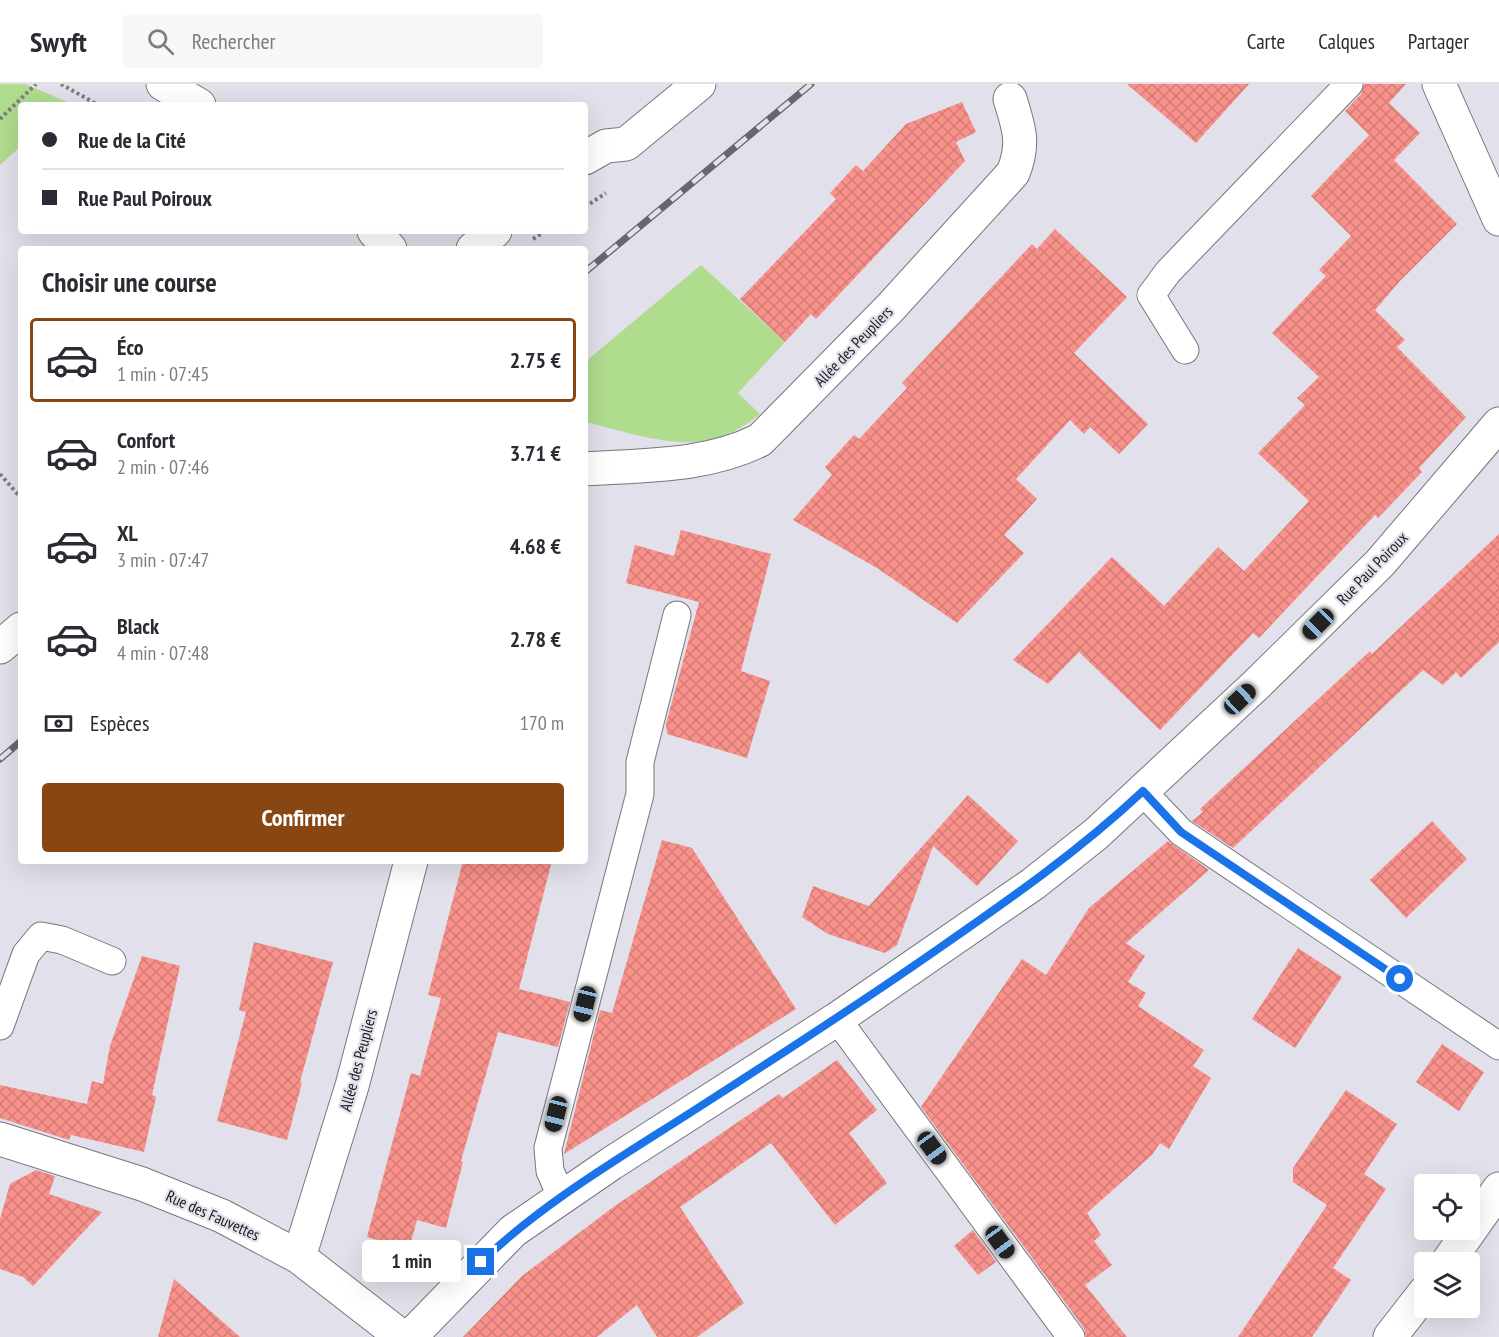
<!DOCTYPE html>
<html lang="fr">
<head>
<meta charset="utf-8">
<style>
  body { margin:0; font-family:"PT Sans Narrow",sans-serif; background:#f7f7f7; color:#2b2b33; height:100vh; display:flex; flex-direction:column; font-size:22px; white-space:nowrap }
  * { box-sizing:border-box; margin:0 }
  p { font-size:20px; color:#7c7c81 }
  .icon { flex:none; width:33px; height:33px; fill:none; stroke:currentColor; stroke-width:2; stroke-linecap:round; stroke-linejoin:round }
  .map { position:relative; flex:1; overflow:hidden }
  .side { position:absolute; left:18px; top:162px; width:570px; height:618px; display:flex; flex-direction:column; background:#fff; border-radius:6px; box-shadow:0 6px 24px #0002 }
  .side>* { flex:none }
  .hud { position:absolute; left:18px; top:18px; width:570px; height:132px; border-radius:6px; box-shadow:0 6px 24px #0002; display:grid; align-content:center; height:132px; padding:0 24px; background:#fff }
  .tools { position:absolute; left:1414px; top:1090px; display:grid; gap:12px }
  .tools a { display:grid; place-items:center; width:66px; height:66px; border-radius:6px; background:#fff; box-shadow:0 6px 24px #0002; font-size:30px }
  .end { position:absolute; width:27px; height:27px; margin:-14px; border:8px solid #1a73e8; background:#fff; box-shadow:0 0 0 3px #fff }
  .from { border-radius:50% }
  .bubble { position:absolute; height:42px; border-radius:6px; background:#fff; box-shadow:0 6px 24px #0002; font-size:20px; font-weight:700; line-height:42px; text-align:center }
  .car { position:absolute; width:18px; height:36px; margin:-18px -9px; border-radius:8px; box-shadow:0 0 4px 2px #0007; background:linear-gradient(#222 24%,#8ab4d8 0 40%,#222 0 76%,#8ab4d8 0 86%,#222 0) }
  .hud b { display:flex; align-items:center; gap:21px; height:57px; font-size:22px }
  .hud b+b { border-top:2px solid #e1e1e2 }
  .hud i { width:15px; height:15px; background:#2b2b33 }
  ul { padding:0; list-style:none }
  li { display:flex; align-items:center; gap:18px; height:84px; margin:0 12px 9px; padding:0 12px; border:3px solid transparent; border-radius:6px }
  li div { flex:1 }
  li b { display:block; font-size:22px }
  li em { font-style:normal; font-weight:700 }
  li.on { border-color:#874612 }
  li>.icon { width:54px; height:54px; stroke-width:1.5 }
  h2 { padding:0 24px; font-size:27px; line-height:72px }
  .pay { display:flex; align-items:center; gap:15px; height:66px; padding:0 24px; font-size:22px }
  .pay p { margin-inline-start:auto }
  .action { display:flex; gap:12px; margin-top:auto; padding:12px 24px }
  .action a { flex:1; height:69px; border-radius:6px; background:#874612; color:#fff; font-size:24px; font-weight:700; line-height:69px; text-align:center }
  header { display:flex; align-items:center; gap:36px; box-sizing:border-box; height:84px; padding:0 30px; background:#fff; border-bottom:2px solid #e1e1e2 }
  header strong { font-size:28px }
  nav { display:flex; gap:33px; margin-inline-start:auto; font-size:21px }
  .search { width:420px; height:54px; background:#f7f7f7; display:flex; align-items:center; gap:15px; box-sizing:border-box; padding:0 21px; border-radius:6px; color:#7c7c81; font-size:22px }
  .map>svg:first-child { display:block }
  .grass { fill:#b0dc8e }
  .building { fill:url(#building-cross-hatch) }
  .lines { fill:none; stroke-linecap:round; stroke-linejoin:round }
  .service-casing { stroke:#77767f; stroke-width:29 }
  .minor-casing { stroke:#77767f; stroke-width:35 }
  .tertiary-casing { stroke:#77767f; stroke-width:35 }
  .path { stroke:#7d7c83; stroke-width:4; stroke-dasharray:3 3; stroke-linecap:butt }
  .service { stroke:#fff; stroke-width:27 }
  .minor { stroke:#fff; stroke-width:33 }
  .tertiary { stroke:#fff; stroke-width:33 }
  .rail-casing { stroke:#67666c; stroke-width:7 }
  .rail { stroke:#e2e0ea; stroke-width:4.5; stroke-dasharray:14; stroke-linecap:butt }
  .route { stroke:#1a73e8; stroke-width:8 }
  .labels { text-anchor:middle; stroke-width:4.5; stroke-linejoin:round; paint-order:stroke }
  .street-label { font-size:16px; fill:#1c1b1f; stroke:#e2e0ea }
</style>
</head>
<body>
<header>
<strong>Swyft</strong>
<div class="search"><svg class="icon" aria-label="search" viewBox="0 0 24 24"><circle cx="10" cy="10" r="6"/><path d="M15 15l6 6"/></svg>Rechercher</div>
<nav><a>Carte</a><a>Calques</a><a>Partager</a></nav>
</header>
<div class="map">
<svg width="1499" height="1253" viewBox="0 0 1499 1253">
  <defs>
    <pattern id="building-cross-hatch" width="8" height="8" patternUnits="userSpaceOnUse" patternTransform="scale(1.5)"><rect width="8" height="8" fill="#f8918a"/><path d="M0 0l8 8M0 8l8-8" fill="none" stroke="#d47c77"/></pattern>
  </defs>
  <rect width="100%" height="100%" fill="#e2e0ea"/>
  <path class="grass" d="M0,0h25l45,19 -2,2h-47v41l-21,19z
    M701,181l84,77 -47,51 22,21c-58,48 -110,23 -175,8v-60z"/>
  <path class="building" d="M1127,0h122l-53,59z
    M1364,0h42l-17,19 31,30 -26,27 63,64 -57,57 -25,29 30,30 -8,7 69,70 -47,51 3,4 -44,46 -3,-3 -116,123 -6,-5 -93,97 -81,-78 -31,32 -35,-24 99,-103 52,49 54,-59 26,24 65,-70 -51,-48 47,-48 -8,-7 22,-21 -47,-44 54,-57 -7,-6 32,-34 -40,-40 58,-61 -24,-24 16,-17z
    M962,18l14,30 -20,10 9,19 -149,158 -5,-5 -26,28 -45,-43 96,-100 -6,-6 26,-28 7,6 43,-47z
    M1055,145l72,68 -53,56 74,71 -29,30 -29,-27 -6,7 -14,-14 -54,59 21,20 -33,36 20,18 -67,70 -80,-55 -84,-48 39,-45 -7,-8 29,-32 5,4 48,-51 -5,-5 130,-139 5,5z
    M681,446l90,24 -30,117 29,10 -23,77 -80,-24 -1,-10 33,-122 -73,-19 9,-38 39,11z
    M1499,450v108l-38,36 -5,-6 -13,13 -20,-15 -190,178 -41,-27 11,-9 -3,-3 170,-158 2,3z
    M968,711l50,46 -41,45 -44,-40 -36,99 -12,8 -57,-19 -26,-17 11,-31 56,20z
    M1432,737l35,38 -61,59 -36,-38z
    M662,756l30,8 104,161 -232,145 36,-144 12,3z
    M1168,757l41,29 -83,73 19,13 -17,26 18,11 -8,13 66,44 -11,16 18,12 -42,71 -9,-6 -8,12 -65,58 14,22 -7,6 18,24 -27,20 42,52h-41l-2,-9 -163,-221 101,-148 24,16 43,-67z
    M463,777h89l-33,128 51,13 -12,45 -60,-15 -37,129 2,1 -17,66 -29,-8 -8,29 -42,-12 44,-164 9,3 21,-78 -13,-3z
    M254,858l79,20 -33,120 2,1 -15,57 -70,-19 29,-109 -7,-2z
    M1298,864l44,29 -47,71 -43,-29z
    M142,872l38,10 -28,129 4,2 -12,55 -73,-17 -2,5 -69,-22v-33l87,19 5,-23 11,3 7,-38z
    M1442,960l42,28 -25,39 -43,-29z
    M837,976l40,50 -28,23 38,50 -52,42 -64,-82 -91,64 64,96 -47,34h-40l-20,-32 -40,32h-134l59,-61 90,-68 167,-114 4,4z
    M1346,1006l51,34 -33,50 22,15 -53,79 18,12 -39,57h-74l89,-132 -34,-23v-14z
    M36,1086l19,6 -6,18 53,18 -69,74 -10,-9 -23,-8v-50l10,-35z
    M973,1146l23,32 -18,13 -24,-29z
    M174,1195l66,58h-82z"/>
  <g class="lines">
    <defs>
      <path id="service" d="M1185,266l-34,-55 17,-23 181,-188
        M1142,707l39,41 318,214
        M837,935l234,318
        M0,942l26,-72 15,-18 21,4 50,21
        M562,1114l-12,-27 -2,-23 92,-354v-32l37,-147"/>
      <path id="minor" d="M163,0l36,21
        M1439,0l60,135
        M585,74l21,-12 20,-2 73,-60
        M374,147l16,18
        M473,165l22,-18
        M585,385c59,-4 121,-2 175,-29l130,-132 123,-135c12,-29 6,-45 -3,-74
        M0,563l21,-18
        M0,1055l142,45 80,32 77,41 103,80
        M299,1173l53,-171 59,-225
        M1447,1179l52,-74
        M1390,1253l35,-45"/>
      <path id="tertiary" d="M410,1253l103,-106 99,-68 225,-144 196,-135 63,-50 161,-150 123,-121 119,-139"/>
    </defs>
    <use href="#service" class="service-casing"/>
    <use href="#minor" class="minor-casing"/>
    <use href="#tertiary" class="tertiary-casing"/>
    <path class="path" d="M61,0l37,21
      M0,35l36,-35
      M585,123l21,-14
      M533,155l12,-8
      M0,390l21,24"/>
    <use href="#service" class="service"/>
    <use href="#minor" class="minor"/>
    <use href="#tertiary" class="tertiary"/>
    <defs>
      <path id="rail" d="M585,188l226,-188
        M0,675l21,-18"/>
    </defs>
    <use href="#rail" class="rail-casing"/>
    <use href="#rail" class="rail"/>
  </g>
  <g class="lines">
    <path class="route" d="M481,1178c66,-63 149,-110 226,-160 78,-50 155,-100 231,-153 72,-50 141,-98 205,-158l38,41 219,147"/>
  </g>
  <g class="labels">
    <g class="street-label">
      <text transform="translate(853 262) rotate(-46)" y="6">Allée des Peupliers</text>
      <text transform="translate(1372 484) rotate(-46)" y="6">Rue Paul Poiroux</text>
      <text transform="translate(358 976) rotate(-75)" y="6">Allée des Peupliers</text>
      <text transform="translate(213 1131) rotate(24)" y="6">Rue des Fauvettes</text>
    </g>
  </g>
</svg>
<div class="tools">
<a><svg class="icon" aria-label="locate" viewBox="0 0 24 24"><circle cx="12" cy="12" r="6"/><path d="M12 2v4M12 18v4M2 12h4M18 12h4"/></svg></a>
<a><svg class="icon" aria-label="layers" viewBox="0 0 24 24"><path d="M12 4l9 5-9 5-9-5zM3 14l9 5 9-5"/></svg></a>
</div>
<i class="end from" style="left:1400px;top:895px"></i>
<i class="end" style="left:481px;top:1178px"></i>
<div class="bubble" style="left:362px;top:1156px;width:99px">1 min</div>
<i class="car" style="left:1318px;top:540px;rotate:225deg"></i>
<i class="car" style="left:1240px;top:615px;rotate:47deg"></i>
<i class="car" style="left:585px;top:920px;rotate:194deg"></i>
<i class="car" style="left:556px;top:1030px;rotate:194deg"></i>
<i class="car" style="left:932px;top:1064px;rotate:144deg"></i>
<i class="car" style="left:1000px;top:1158px;rotate:144deg"></i>
<div class="hud">
<b><i class="from"></i>Rue de la Cité</b>
<b><i></i>Rue Paul Poiroux</b>
</div>
<section class="side">
<h2>Choisir une course</h2>
<ul>
<li class="on"><svg class="icon" aria-label="car" viewBox="0 0 24 24"><path d="M5 17H2v-5l4-1 3-4h7l3 4 3 1v5h-3M9 17h6M6 11h13"/><circle cx="7" cy="17" r="2"/><circle cx="17" cy="17" r="2"/></svg><div><b>Éco</b><p>1 min · 07:45</p></div><em>2.75 €</em></li>
<li><svg class="icon" aria-label="car" viewBox="0 0 24 24"><path d="M5 17H2v-5l4-1 3-4h7l3 4 3 1v5h-3M9 17h6M6 11h13"/><circle cx="7" cy="17" r="2"/><circle cx="17" cy="17" r="2"/></svg><div><b>Confort</b><p>2 min · 07:46</p></div><em>3.71 €</em></li>
<li><svg class="icon" aria-label="car" viewBox="0 0 24 24"><path d="M5 17H2v-5l4-1 3-4h7l3 4 3 1v5h-3M9 17h6M6 11h13"/><circle cx="7" cy="17" r="2"/><circle cx="17" cy="17" r="2"/></svg><div><b>XL</b><p>3 min · 07:47</p></div><em>4.68 €</em></li>
<li><svg class="icon" aria-label="car" viewBox="0 0 24 24"><path d="M5 17H2v-5l4-1 3-4h7l3 4 3 1v5h-3M9 17h6M6 11h13"/><circle cx="7" cy="17" r="2"/><circle cx="17" cy="17" r="2"/></svg><div><b>Black</b><p>4 min · 07:48</p></div><em>2.78 €</em></li>
</ul>
<div class="pay"><svg class="icon" aria-label="cash" viewBox="0 0 24 24"><path d="M3 7h18v10H3z"/><circle cx="12" cy="12" r="2"/></svg>Espèces<p>170 m</p></div>
<div class="action"><a>Confirmer</a></div>
</section>
</div>
</body>
</html>
